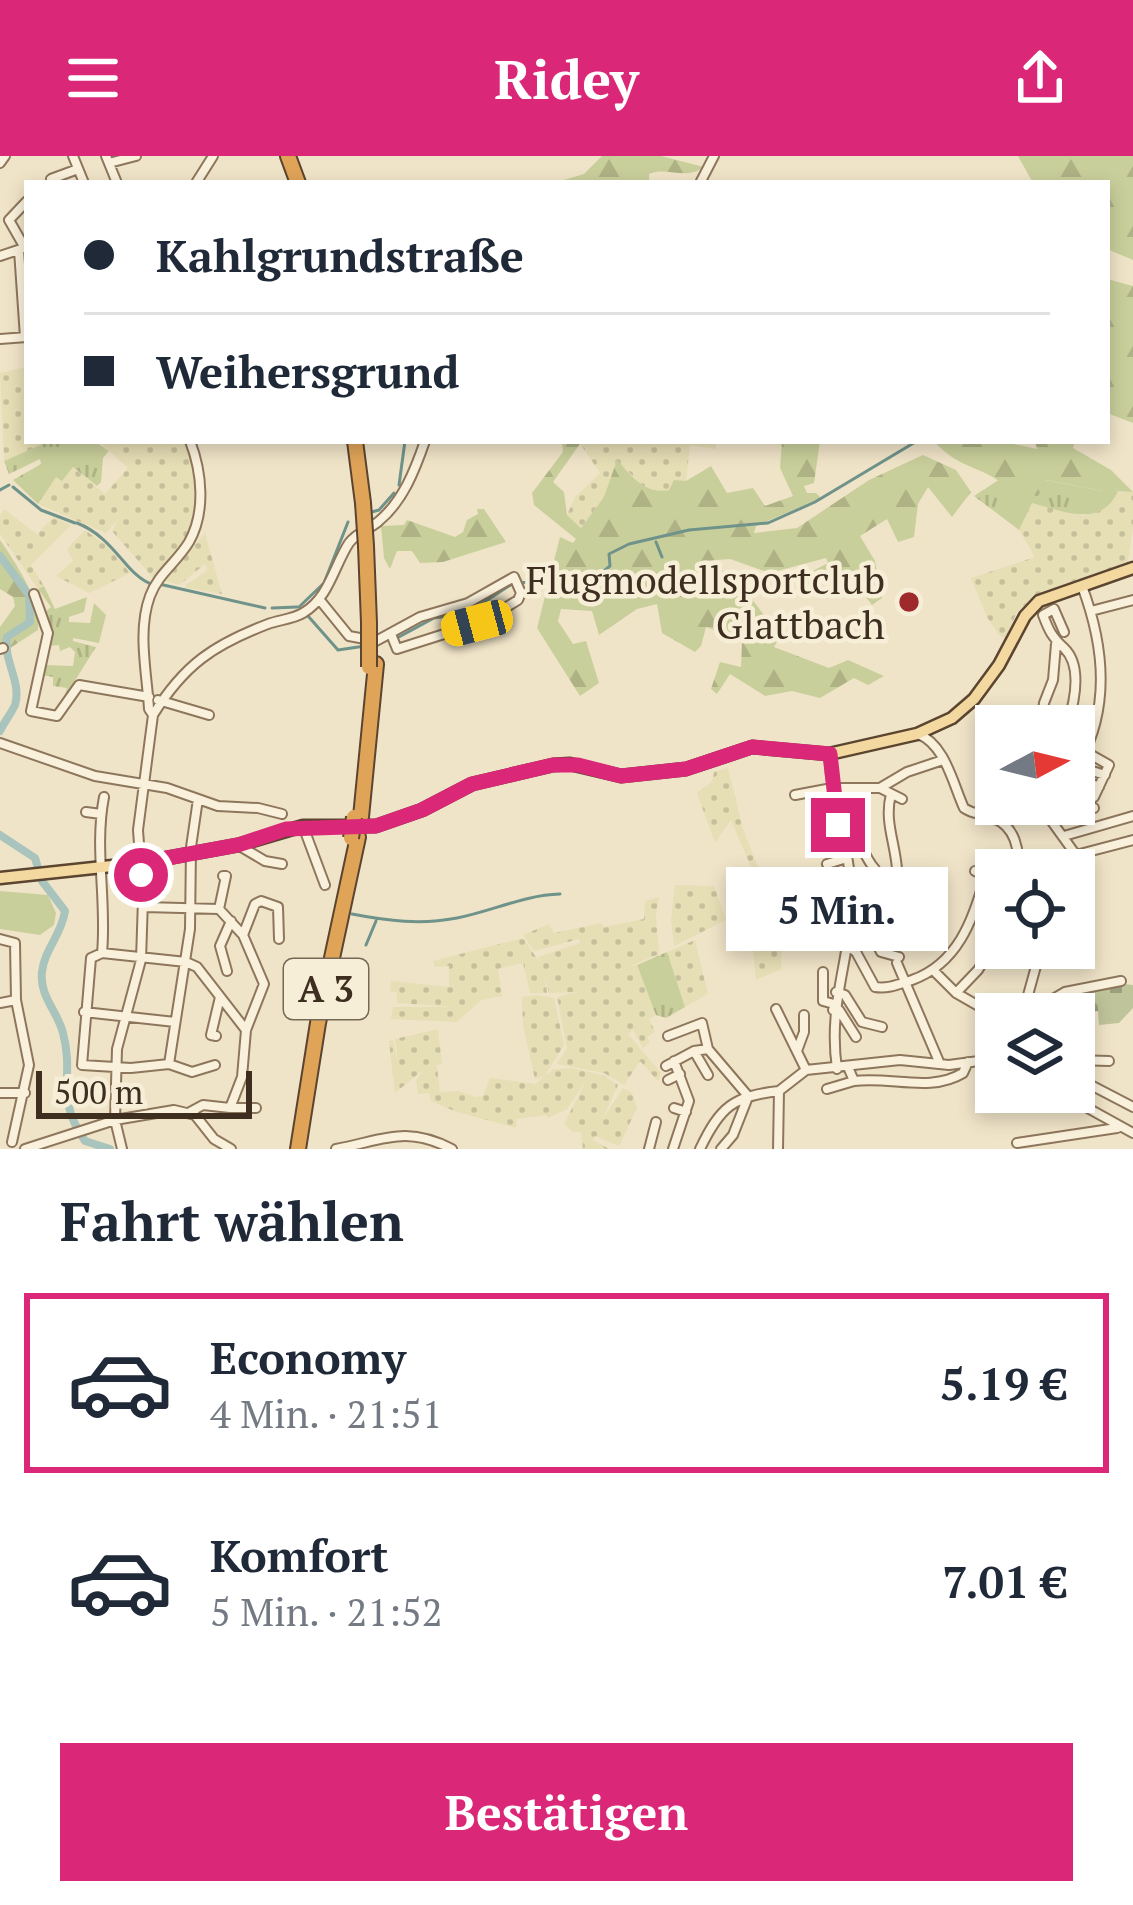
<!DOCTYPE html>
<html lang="de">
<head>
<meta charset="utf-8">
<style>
  body { margin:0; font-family:"PT Serif",serif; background:#f6f6f7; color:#1f2937; height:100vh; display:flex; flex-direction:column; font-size:45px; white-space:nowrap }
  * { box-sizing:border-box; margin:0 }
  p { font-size:39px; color:#747a83 }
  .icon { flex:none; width:66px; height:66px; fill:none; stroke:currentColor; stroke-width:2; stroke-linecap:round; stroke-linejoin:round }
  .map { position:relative; height:993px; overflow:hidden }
  .drawer { display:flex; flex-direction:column; background:#fff; flex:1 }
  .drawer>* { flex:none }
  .banner { position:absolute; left:24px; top:24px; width:1086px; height:264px; border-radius:0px; box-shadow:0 6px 18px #0003; display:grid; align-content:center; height:264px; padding:0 60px; background:#fff }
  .needle { width:78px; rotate:83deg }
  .fabs { position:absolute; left:975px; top:549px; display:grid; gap:24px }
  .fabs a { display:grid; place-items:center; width:120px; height:120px; border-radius:0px; background:#fff; box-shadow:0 6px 18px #0003; font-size:60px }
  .scale { position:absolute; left:36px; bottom:30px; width:216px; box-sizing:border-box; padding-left:12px; border:6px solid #3d2e20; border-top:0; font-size:33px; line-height:42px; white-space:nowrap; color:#3d2e20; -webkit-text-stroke:9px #f7eed8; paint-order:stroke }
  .end { position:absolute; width:54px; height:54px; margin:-27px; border:15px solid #db2777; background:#fff; box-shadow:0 0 0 6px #fff }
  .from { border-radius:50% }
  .bubble { position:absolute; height:84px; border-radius:0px; background:#fff; box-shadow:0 6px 18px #0003; font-size:39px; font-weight:800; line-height:84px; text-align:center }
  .car { position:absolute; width:36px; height:72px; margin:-36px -18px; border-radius:15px; box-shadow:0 0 9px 3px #0007; background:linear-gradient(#f5c518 24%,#345 0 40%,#f5c518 0 76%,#345 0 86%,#f5c518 0) }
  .banner b { display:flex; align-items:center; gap:42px; height:114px; font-size:45px }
  .banner b+b { border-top:3px solid #e0e1e3 }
  .banner i { width:30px; height:30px; background:#1f2937 }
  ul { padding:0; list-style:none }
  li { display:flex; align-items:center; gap:36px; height:180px; margin:0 24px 18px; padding:0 36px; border:6px solid transparent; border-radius:0px }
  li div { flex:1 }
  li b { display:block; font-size:45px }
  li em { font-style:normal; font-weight:800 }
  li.selected { border-color:#db2777 }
  li>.icon { width:108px; height:108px; stroke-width:1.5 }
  h2 { padding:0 60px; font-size:54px; line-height:144px }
  .button { display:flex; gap:24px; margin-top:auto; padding:24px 60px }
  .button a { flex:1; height:138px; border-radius:0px; background:#db2777; color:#fff; font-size:48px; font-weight:800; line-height:138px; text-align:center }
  header { display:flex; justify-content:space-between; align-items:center; height:156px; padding:0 60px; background:#db2777; color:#fff; font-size:54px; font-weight:800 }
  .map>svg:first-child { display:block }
  .farmland { fill:url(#farmland-dots) }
  .grass { fill:url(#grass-tufts) }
  .forest { fill:url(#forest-firs) }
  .cemetery { fill:url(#cemetery-stones) }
  .pitch { fill:#c9cf9b }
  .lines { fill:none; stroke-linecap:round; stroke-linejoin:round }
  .stream { stroke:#6f938a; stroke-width:3 }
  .river { stroke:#a9c4bc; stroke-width:8 }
  .minor-casing { stroke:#8d765c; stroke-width:12 }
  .major-casing { stroke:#5b4430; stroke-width:15 }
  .highway-casing { stroke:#5b4430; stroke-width:18 }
  .minor { stroke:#faf1dc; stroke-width:8 }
  .major { stroke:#f3d9a0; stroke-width:10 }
  .highway { stroke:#e0a458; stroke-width:14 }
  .highway-bridge-casing { stroke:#5b4430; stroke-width:18; stroke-linecap:butt }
  .highway-bridge { stroke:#e0a458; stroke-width:14 }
  .route { stroke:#db2777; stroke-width:15 }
  .poi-dot { fill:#9e2a2b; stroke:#f7eed8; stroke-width:4.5 }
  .labels { text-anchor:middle; stroke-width:9; stroke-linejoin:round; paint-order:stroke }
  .shield { fill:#f7eed8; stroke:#756857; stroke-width:3 }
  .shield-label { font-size:36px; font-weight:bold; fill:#3d2e20 }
  .poi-label { font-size:39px; fill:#3d2e20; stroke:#f7eed8; text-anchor:end }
</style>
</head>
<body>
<header><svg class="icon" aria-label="menu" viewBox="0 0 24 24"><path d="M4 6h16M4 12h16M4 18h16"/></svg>Ridey<svg class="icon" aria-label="share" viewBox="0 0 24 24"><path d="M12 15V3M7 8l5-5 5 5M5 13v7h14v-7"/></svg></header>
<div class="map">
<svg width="1133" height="993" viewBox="0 0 1133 993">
  <defs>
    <pattern id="farmland-dots" width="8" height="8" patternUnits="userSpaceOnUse" patternTransform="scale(3)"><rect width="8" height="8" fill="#e6deb5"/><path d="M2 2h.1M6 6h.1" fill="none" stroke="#c6bf9b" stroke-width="1.8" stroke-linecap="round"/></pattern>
    <pattern id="grass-tufts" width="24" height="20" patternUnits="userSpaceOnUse" patternTransform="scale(3)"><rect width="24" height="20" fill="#c9cf9b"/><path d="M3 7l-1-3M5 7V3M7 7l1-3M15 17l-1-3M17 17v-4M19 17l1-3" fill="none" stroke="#aeb285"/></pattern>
    <pattern id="forest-firs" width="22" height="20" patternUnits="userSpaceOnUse" patternTransform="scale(3)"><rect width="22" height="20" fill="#c9cf9b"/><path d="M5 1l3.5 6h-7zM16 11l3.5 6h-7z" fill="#aeb285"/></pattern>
    <pattern id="cemetery-stones" width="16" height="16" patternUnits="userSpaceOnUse" patternTransform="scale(3)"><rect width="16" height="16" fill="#bfc49a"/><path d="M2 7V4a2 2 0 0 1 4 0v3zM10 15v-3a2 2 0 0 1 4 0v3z" fill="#9ca07d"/></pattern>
  </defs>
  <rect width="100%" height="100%" fill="#f0e4c8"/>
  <path class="farmland" d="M27,211v74h24l-47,20 -4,-88z
    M98,285h90l9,23v48l-8,27 -34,41 -43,-49 5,-11 -11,13 -68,-29 18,-28 6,4 11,-13 32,27 23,-26z
    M716,285v8l-26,-4 -4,36 -17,9 -12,2 -13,-5 -27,-26 -13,36 -23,31 -14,-13 8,-18 25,-24 -21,-31z
    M1118,335l15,1v36l-6,39 -61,16 -33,15 -16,14 -12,27 -6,-4 -12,-18 -16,-39 64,-21 -16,-27 13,-28 52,14 29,-16z
    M4,353l33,25 17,-17 17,8 -40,40 13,21 -6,3 -38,-55v-18z
    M85,374l22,16 23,27 -41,20 -33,-17 17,-15 -6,-12z
    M205,377l17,61 -38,-7 23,-17 -2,-6 -26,21 -16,-5z
    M728,612l15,61 18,46 -2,11 -28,-66 -16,23 -18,-50 15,-11 2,-10z
    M675,729l39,1 12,34 -52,26 -3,-26z
    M783,734l-2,79 -25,11 -7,-66 15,-22z
    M659,741l-3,19 3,38 -31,13 9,-2 19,50 -7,4 6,13 -8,5 3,5 -7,6 -10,-18 -5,4 33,39 -3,8 -18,-20 -16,24 -20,-12 -47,-9 10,-16 -10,-51 20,-5 -28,1 -4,-16 2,16h-17l-7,-30 -25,6 4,27 -21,4 -24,22 -66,-3 2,-12h61l-57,-4v-10l-7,-2 1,-10 58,6v-21l-14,1 -2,-6 90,-23 17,25 -2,-6 42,-14 -1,-4 -45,12 -11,-16 26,-11 5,9 47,-10 3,4 40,-8 1,-18z
    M695,784l13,54 -23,13 -18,-55z
    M537,839l17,3 10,47 -19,30 9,-6 17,-1 32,7 15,10 -16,35 21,-32 9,5 5,15 -18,38 -24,-10 -2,4 16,9h-26l-2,-17h-8l-9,-8 22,-43 -19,28 -19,9 -2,-3 -29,4 -1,9 -59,-16 -26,-11 -2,-8 -11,1 -2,-14 8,-11 -29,24 -6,-52 4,-1 5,24 -3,-25 43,-10 4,35 -17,4 12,-2 3,26 18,-1 18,6 7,-1 7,-18 46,6 8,-8 -9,3 -12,-54 -1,-28z"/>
  <path class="grass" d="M50,285h44l15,10 -6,7 -2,24 -4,4 -24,-19 -11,14 -6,-4 -18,27 -25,-24 28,-16 -1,-5 -31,15 -5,-13z
    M1000,323l45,1 58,11 3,-9 12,9c-17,38 -55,20 -86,12l-13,27 -45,-34z
    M44,430l11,23 32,-12 -3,15 -15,5v5l21,1 4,-20 12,12 -7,28 -26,-5v3l23,6 -32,51 3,-10 -14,-2v-9l-12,-2 3,-10 29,1 2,-14 -5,-5 -10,4 -1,-6 -12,1 -9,-45 8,10 5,-4 -13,-18z
    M667,796l18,55 -19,11 -10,-3 -19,-50z"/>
  <path class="forest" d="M602,0h59l43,11c-19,14 -36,-1 -55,7v9h-83l-2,-3 20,-6z
    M1018,0h115v104l-26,-11v-66h-74z
    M1107,123l26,7v137l-26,-10z
    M566,285h16l-29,41 11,10 3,23 14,13 23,-31 13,-37c15,16 28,35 52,30l5,-10 12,1 25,-15 16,27 26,-5 12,18 28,-10 -13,-28 2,-27h38l-6,42 -10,3 3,7h9l5,5 -65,28 -2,7 43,-5 72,-48 54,-25 33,15 15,22 -19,25 -24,-30 -10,17 -4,33 -16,5 -11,-23 -27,17 15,25 7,37 -10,7 -9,-12 -10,3 -15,-21 -33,11 2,-12 21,-11 -2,-5 -56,15 -40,-14 -27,2 32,16 45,59 -6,11 55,21 19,-8 36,16 -16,9 -14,-7 -34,20 -28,-7 -27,5 -35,-22 -13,20 -6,-5 9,-27 21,5 1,-26 -36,-14 -5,19 -6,6 -33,-19 -5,-29 -20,5 -38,26 -7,-24 -31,-2 -3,12 15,23 13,-3 13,42 -19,13 -43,-68 23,-91 13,6 3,-4 -42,-34 -2,-12 31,-41 -1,-9z
    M934,285h66l37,8 -2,-8h40l-2,7 38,22 22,22 -15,-1 -11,-8 -4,8 -57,-11 -8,16 -27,-4c-22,-26 -52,-21 -77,-51z
    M477,353h7l22,33 -63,20 -23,1 -8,-12h-15l-7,18 -6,-11 -3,-32 23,-1 3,-5 48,17 8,-5 4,-12 11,-6z
    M0,384c17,25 40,58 38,90l-31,20 -7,-4v-19l15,-21 -2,-9 -13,-8z"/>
  <path class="cemetery" d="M1115,827l18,2v23l-14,15 -20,2 -1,-14 -27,3 -4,-22z"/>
  <path class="pitch" d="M0,735l48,4 8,18 -2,12 -14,10 -40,-6z"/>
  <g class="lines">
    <path class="stream" d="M399,329l6,-44
      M13,331l28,23 34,13
      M0,334l9,-5
      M368,357l11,-3 15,-17
      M77,367c38,15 48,51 74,61
      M656,386l6,15
      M159,428l106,24
      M299,451l25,-24 24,-61
      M272,452l25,-1
      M308,460l30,34 27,-4
      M397,482l37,-20 32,-4 46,-30 32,-4 25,6 26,-8 15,-12 -1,-12 20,-10 60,-14 79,-7 47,-21 102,-61
      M352,758c36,7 69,11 105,4 36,-7 67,-23 103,-24
      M366,789l10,-24"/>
    <path class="river" d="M0,400l29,39 1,27 -23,15c-4,24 15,45 8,68 -4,9 -11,17 -15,26
      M0,679l35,23 7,23 23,30c-3,23 -21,39 -23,61 -3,24 16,40 21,61 12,45 -9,63 22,108l25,8"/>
    <defs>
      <path id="minor" d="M73,0l11,27
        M106,0l11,27
        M0,7l5,-7
        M109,7l27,-7
        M53,27l-2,-4 27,-10
        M196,27l17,-27
        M700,27l14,-27
        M25,92l-16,-28 18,-19
        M19,94l6,87
        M0,100l21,-7
        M0,183l27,-2
        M34,438l14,39 -17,78 26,5 22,-31 70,12
        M319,443l30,37 27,5 44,-24 48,-14 46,-26 7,16 -3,7 -36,22 -85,27 -6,-15
        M1091,455l42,-11
        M1064,476l-10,-23 -11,6c6,16 9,22 21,33 19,18 10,56 3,78
        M0,493l3,-1
        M158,544l51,15
        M153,559c31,-50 60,-70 115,-91 11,-4 25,-5 35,-11 26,-15 31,-47 46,-70 9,-12 20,-13 30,-22 24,-20 36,-51 46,-80
        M1041,570l3,-23 9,-23 3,-36
        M918,578c27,10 35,50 46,74 10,7 18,5 29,10 22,8 28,33 23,52
        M0,587l95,33 72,12 51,18 40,2 24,6
        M1086,596l23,13 -15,32
        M829,598c2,48 21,92 22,139 2,63 -24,107 -14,176
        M1086,613l19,6
        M1074,615c38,-58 31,-123 8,-185
        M1082,624l17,7
        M880,632l22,11
        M891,638c-7,27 4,48 6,75 1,20 -6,38 -3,57
        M795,639l37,-7h48l27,-16 33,-11
        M1047,648l3,15 26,36 -9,15
        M1048,654l46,-2
        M86,656l15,2
        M835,657l12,3c12,16 14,38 28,53
        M303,670l22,59
        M821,672l18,-3
        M1064,680l69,-20
        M238,689l27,16 17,3
        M1076,699l57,-15
        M827,708l20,-6
        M975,715l21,9
        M851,728c17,1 26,20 44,25
        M144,751l75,2 24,26 21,49 -18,46 -4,47 -12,31h26
        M219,753l7,-33h-3
        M850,760l18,10 13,26 18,5
        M243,779l12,-31 6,-3 17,6 1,32
        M0,783l15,4 1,57 13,65 -17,77
        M846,789l10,7 19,35c14,2 24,-3 37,-7 45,-16 61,-59 73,-103
        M102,797l-11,5 -9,107 49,3 38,-4 23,8 23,-7
        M102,797l84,9 11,5 49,63
        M102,797c5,-52 -8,-104 2,-156
        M897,807l43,101
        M227,815l-7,-25 11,-25
        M823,816v29l11,3
        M935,816l21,21 40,23
        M836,836l9,3 17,27 20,5
        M956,837l22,-23 18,-29
        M1028,842l15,7 22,-13 56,-11
        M0,847l16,-3
        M776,853l30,61
        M833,854h6l17,27
        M84,856l91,10
        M1004,858l21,-8 16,-58
        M216,880l-5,-1 9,-38
        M668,880l34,-13 6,26
        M694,895l14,24
        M797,895l7,-19v-17
        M986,904l3,20
        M1074,904l35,1
        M169,908l21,-135 1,-82 7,-48
        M666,910l28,-15 14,-2 40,47
        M848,911l6,14c37,-5 76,12 109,-8l5,-11
        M668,924l12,-6
        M827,933l27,-8
        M1050,936l25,9
        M0,937h25
        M1133,951l-48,-25 -10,19 58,32
        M674,952l12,4
        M190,956l13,-7 27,3
        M1017,987l100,-15
        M25,993l90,-29 59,-10 21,5 19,24 17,10
        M122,993l-7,-29 2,-71 24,-89 2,-61 -5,-69 15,-115 -4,-6c-2,-36 -12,-78 1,-113 8,-22 27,-34 39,-54 17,-30 13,-70 1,-101
        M336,993c48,-9 69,-24 116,0
        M649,993l7,-27
        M673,993l16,-48 -15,-40
        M700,993c20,-42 33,-53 79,-58
        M721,993l12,-14 15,-38
        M778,993l1,-58 27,-21 94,-10 49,5 37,-5 10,-7"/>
      <path id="major" d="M0,722l140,-15 98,-18 65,-19h73l46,-16 50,-26 81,-19 17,-1 51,12 65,-7 66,-22 77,7 88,-20 35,-16 22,-19 25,-34 26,-49 14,-15 94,-33"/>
      <path id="highway" d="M288,0l10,27
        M355,285l8,62
        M366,390l3,77
        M361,661l15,-153
        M298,993l20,-126 40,-186"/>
    </defs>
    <use href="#minor" class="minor-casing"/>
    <use href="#major" class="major-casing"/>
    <use href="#highway" class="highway-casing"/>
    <use href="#minor" class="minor"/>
    <use href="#major" class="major"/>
    <use href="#highway" class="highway"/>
    <defs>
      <path id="highway-bridge" d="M363,347l3,43
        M369,511v-44
        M351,682l3,-21"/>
    </defs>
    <use href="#highway-bridge" class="highway-bridge-casing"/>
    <use href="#highway-bridge" class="highway-bridge"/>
  </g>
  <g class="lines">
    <path class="route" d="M141,719l-1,-12 98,-18 48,-16 90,-3 46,-16 50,-26 81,-19h25l43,11 65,-7 66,-22 78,7 8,71"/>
  </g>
  <circle class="poi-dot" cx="909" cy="446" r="12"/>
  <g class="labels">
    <rect class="shield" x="284" y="803" width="84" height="60" rx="9"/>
    <g class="shield-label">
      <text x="326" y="846">A 3</text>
    </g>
    <g class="poi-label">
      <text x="885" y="438">Flugmodellsportclub<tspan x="885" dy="45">Glattbach</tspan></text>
    </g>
  </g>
</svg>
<div class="fabs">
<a><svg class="needle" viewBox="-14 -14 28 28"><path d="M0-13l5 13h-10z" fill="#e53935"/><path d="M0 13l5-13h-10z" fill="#747a83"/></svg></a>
<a><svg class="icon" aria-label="locate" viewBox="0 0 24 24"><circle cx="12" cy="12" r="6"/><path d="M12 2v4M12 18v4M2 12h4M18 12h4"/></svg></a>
<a><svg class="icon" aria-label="layers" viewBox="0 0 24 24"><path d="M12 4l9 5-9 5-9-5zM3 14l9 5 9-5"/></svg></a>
</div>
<div class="scale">500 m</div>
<i class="end from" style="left:141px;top:719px"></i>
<i class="end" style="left:838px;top:669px"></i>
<div class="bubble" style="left:726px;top:711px;width:222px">5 Min.</div>
<i class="car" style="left:477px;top:467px;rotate:255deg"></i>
<div class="banner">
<b><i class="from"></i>Kahlgrundstraße</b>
<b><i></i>Weihersgrund</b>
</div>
</div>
<section class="drawer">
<h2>Fahrt wählen</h2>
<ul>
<li class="selected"><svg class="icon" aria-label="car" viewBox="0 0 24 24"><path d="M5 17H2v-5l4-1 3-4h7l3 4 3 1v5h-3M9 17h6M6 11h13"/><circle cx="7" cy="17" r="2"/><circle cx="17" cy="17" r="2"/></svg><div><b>Economy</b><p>4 Min. · 21:51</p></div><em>5.19 €</em></li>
<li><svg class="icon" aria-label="car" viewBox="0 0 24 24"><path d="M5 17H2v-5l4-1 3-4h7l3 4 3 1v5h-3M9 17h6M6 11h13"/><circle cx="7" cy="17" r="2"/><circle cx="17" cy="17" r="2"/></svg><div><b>Komfort</b><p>5 Min. · 21:52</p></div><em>7.01 €</em></li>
</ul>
<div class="button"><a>Bestätigen</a></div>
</section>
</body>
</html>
